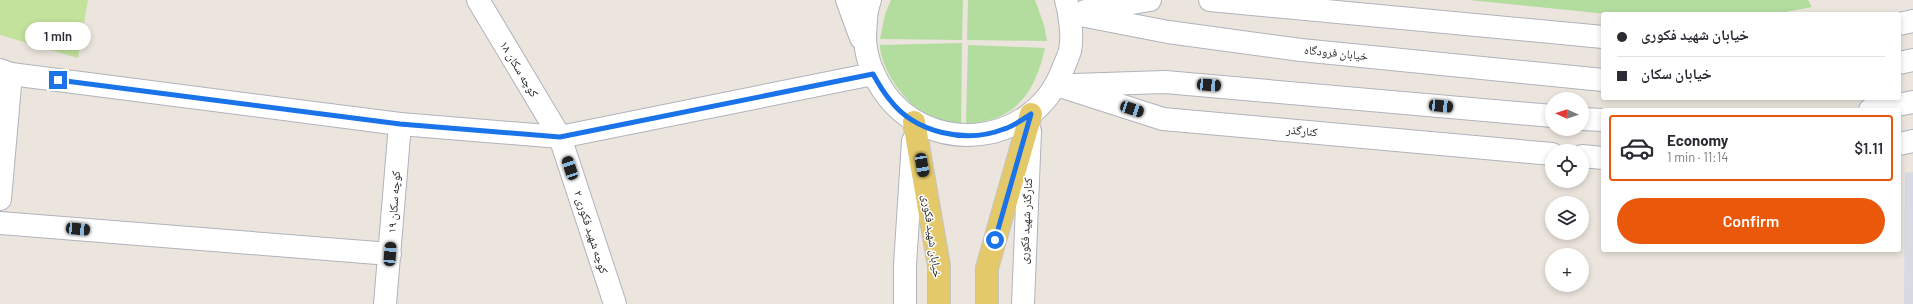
<!DOCTYPE html>
<html lang="en">
<head>
<meta charset="utf-8">
<style>
  body { margin:0; font-family:Barlow,"Noto Naskh Arabic",sans-serif; background:#f7f7f7; color:#2b2b33; height:100vh; display:flex; flex-direction:column; font-size:15px; white-space:nowrap }
  * { box-sizing:border-box; margin:0 }
  p { font-size:13px; color:#7c7c81 }
  .icon { flex:none; width:22px; height:22px; fill:none; stroke:currentColor; stroke-width:2; stroke-linecap:round; stroke-linejoin:round }
  .map { position:relative; flex:1; overflow:hidden }
  .details { position:absolute; left:1601px; top:108px; width:300px; height:144px; display:flex; flex-direction:column; background:#fff; border-radius:4px; box-shadow:0 2px 6px #0003 }
  .details>* { flex:none }
  .top-card { position:absolute; left:1601px; top:12px; width:300px; height:88px; border-radius:4px; box-shadow:0 2px 6px #0003; display:grid; align-content:center; height:88px; padding:0 16px; background:#fff }
  .needle { width:26px; rotate:273deg }
  .buttons { position:absolute; left:1545px; top:92px; display:grid; gap:8px }
  .buttons a { display:grid; place-items:center; width:44px; height:44px; border-radius:50%; background:#fff; box-shadow:0 2px 6px #0003; font-size:20px }
  .end { position:absolute; width:18px; height:18px; margin:-9px; border:5px solid #1a73e8; background:#fff; box-shadow:0 0 0 2px #fff }
  .from { border-radius:50% }
  .bubble { position:absolute; height:28px; border-radius:14px; background:#fff; box-shadow:0 2px 6px #0003; font-size:13px; font-weight:600; line-height:28px; text-align:center }
  .car { position:absolute; width:12px; height:24px; margin:-12px -6px; border-radius:5px; box-shadow:0 0 3px 1px #0007; background:linear-gradient(#222 24%,#8ab4d8 0 40%,#222 0 76%,#8ab4d8 0 86%,#222 0) }
  .top-card b { display:flex; align-items:center; gap:14px; height:38px; font-size:15px }
  .top-card b+b { border-top:1px solid #e1e1e2 }
  .top-card i { width:10px; height:10px; background:#2b2b33 }
  ul { padding:7px 0 0; list-style:none }
  li { display:flex; align-items:center; gap:12px; height:66px; margin:0 8px 6px; padding:0 8px; border:2px solid transparent; border-radius:4px }
  li div { flex:1 }
  li b { display:block; font-size:15px }
  li em { font-style:normal; font-weight:600 }
  li.active { border-color:#ea580c }
  li>.icon { width:36px; height:36px; stroke-width:1.5 }
  .action { display:flex; gap:8px; margin-top:auto; padding:8px 16px }
  .action a { flex:1; height:46px; border-radius:24px; background:#ea580c; color:#fff; font-size:16px; font-weight:600; line-height:46px; text-align:center }
  .map>svg:first-child { display:block }
  .airport { fill:#d8dae3 }
  .green { fill:#b3dc9f }
  .pitch { fill:#c3e29c }
  .lines { fill:none; stroke-linecap:round; stroke-linejoin:round }
  .street-casing { stroke:#b1b3bc; stroke-width:24 }
  .secondary-casing { stroke:#b1b3bc; stroke-width:24 }
  .primary-casing { stroke:#c3c3c3; stroke-width:24 }
  .street { stroke:#fff; stroke-width:22 }
  .secondary { stroke:#fff; stroke-width:22 }
  .primary { stroke:#e3c96a; stroke-width:22 }
  .route { stroke:#1a73e8; stroke-width:5 }
  .labels { text-anchor:middle; stroke-width:3; stroke-linejoin:round; paint-order:stroke }
  .street-label { font-size:12px; fill:#2a2a2a; stroke:#fff }
</style>
</head>
<body>
<div class="map">
<svg width="1913" height="304" viewBox="0 0 1913 304">
  <rect width="100%" height="100%" fill="#ebe5dd"/>
  <path class="airport" d="M1913,172v132h-9l1,-131z"/>
  <path class="green" d="M891,0h72l-1,40 -82,-1 5,-25z
    M968,0h67l9,25 3,16 -80,-1z
    M1469,0h339l4,7 -38,7h-168z
    M962,43l-1,84c-11,-5 -25,-7 -35,-13 -21,-10 -46,-46 -46,-69z
    M968,45l77,3c-10,45 -30,74 -79,75z"/>
  <path class="pitch" d="M0,0h88l-10,58 -78,-23z"/>
  <g class="lines">
    <defs>
      <path id="street" d="M478,0l82,137 55,167
        M0,199l11,-125
        M0,223l390,31
        M385,304l15,-180"/>
      <path id="secondary" d="M847,0l14,38
        M870,0c-5,12 -4,23 -5,36 0,20 7,37 17,53 45,69 151,58 180,-18 3,-7 6,-14 8,-20 3,-15 0,-37 -4,-51
        M1210,0l393,37
        M1085,11l65,-11
        M1070,13l98,19 133,18 302,30
        M1899,24l14,-3
        M1899,63l14,-3
        M0,70l11,4 389,50 160,13 313,-63
        M1057,85l106,34 389,35
        M1074,85l91,-3 387,34
        M1870,110l43,-8
        M1582,119l21,1
        M1899,144l14,-3
        M1582,156l21,2
        M905,304v-39l8,-124
        M1023,304l7,-173"/>
      <path id="primary" d="M914,122l25,144v38
        M987,304v-36l44,-154"/>
    </defs>
    <use href="#street" class="street-casing"/>
    <use href="#secondary" class="secondary-casing"/>
    <use href="#primary" class="primary-casing"/>
    <use href="#street" class="street"/>
    <use href="#secondary" class="secondary"/>
    <use href="#primary" class="primary"/>
  </g>
  <g class="lines">
    <path class="route" d="M58,80l342,44 160,13 313,-63c5,9 10,18 17,26 25,33 76,44 114,29 10,-3 19,-10 27,-15l-36,126"/>
  </g>
  <g class="labels">
    <g class="street-label">
      <text transform="translate(1336 53) rotate(6)" y="4">خیابان فرودگاه</text>
      <text transform="translate(519 69) rotate(59)" y="4">کوچه سکان ۱۸</text>
      <text transform="translate(1302 131) rotate(5)" y="4">کنارگذر</text>
      <text transform="translate(394 202) rotate(-86)" y="4">کوچه سکان ۱۹</text>
      <text transform="translate(1026 221) rotate(-87)" y="4">کنارگذر شهید فکوری</text>
      <text transform="translate(591 232) rotate(72)" y="4">کوچه شهید فکوری ۲</text>
      <text transform="translate(932 236) rotate(82)" y="4">خیابان شهید فکوری</text>
    </g>
  </g>
</svg>
<div class="buttons">
<a><svg class="needle" viewBox="-14 -14 28 28"><path d="M0-13l5 13h-10z" fill="#e53935"/><path d="M0 13l5-13h-10z" fill="#7c7c81"/></svg></a>
<a><svg class="icon" aria-label="locate" viewBox="0 0 24 24"><circle cx="12" cy="12" r="6"/><path d="M12 2v4M12 18v4M2 12h4M18 12h4"/></svg></a>
<a><svg class="icon" aria-label="layers" viewBox="0 0 24 24"><path d="M12 4l9 5-9 5-9-5zM3 14l9 5 9-5"/></svg></a>
<a>+</a>
</div>
<i class="end from" style="left:995px;top:240px"></i>
<i class="end" style="left:58px;top:80px"></i>
<div class="bubble" style="left:25px;top:22px;width:66px">1 min</div>
<i class="car" style="left:1209px;top:85px;rotate:94deg"></i>
<i class="car" style="left:1441px;top:106px;rotate:95deg"></i>
<i class="car" style="left:1132px;top:109px;rotate:108deg"></i>
<i class="car" style="left:922px;top:165px;rotate:170deg"></i>
<i class="car" style="left:570px;top:168px;rotate:342deg"></i>
<i class="car" style="left:78px;top:229px;rotate:95deg"></i>
<i class="car" style="left:390px;top:254px;rotate:4deg"></i>
<div class="top-card">
<b><i class="from"></i>خیابان شهید فکوری</b>
<b><i></i>خیابان سکان</b>
</div>
<section class="details">
<ul>
<li class="active"><svg class="icon" aria-label="car" viewBox="0 0 24 24"><path d="M5 17H2v-5l4-1 3-4h7l3 4 3 1v5h-3M9 17h6M6 11h13"/><circle cx="7" cy="17" r="2"/><circle cx="17" cy="17" r="2"/></svg><div><b>Economy</b><p>1 min · 11:14</p></div><em>$1.11</em></li>
</ul>
<div class="action"><a>Confirm</a></div>
</section>
</div>
</body>
</html>
